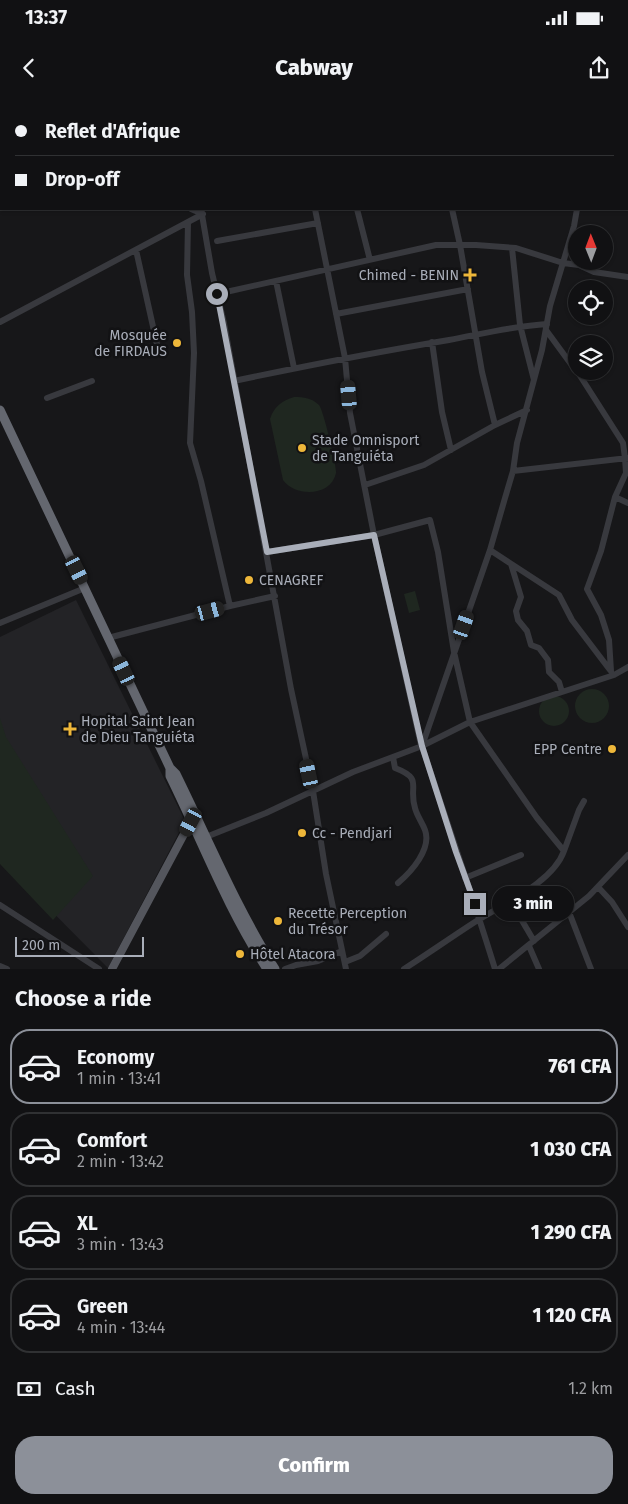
<!DOCTYPE html>
<html lang="en">
<head>
<meta charset="utf-8">
<style>
  body { margin:0; font-family:"Fira Sans",sans-serif; background:#1a1a1c; color:#f1f3f6; height:100vh; display:flex; flex-direction:column; font-size:19px; white-space:nowrap }
  * { box-sizing:border-box; margin:0 }
  p { font-size:16px; color:#9c9da0 }
  .icon { flex:none; width:28px; height:28px; fill:none; stroke:currentColor; stroke-width:2; stroke-linecap:round; stroke-linejoin:round }
  .map { position:relative; height:869px; overflow:hidden }
  .drawer { display:flex; flex-direction:column; background:#111113; flex:1 }
  .drawer>* { flex:none }
  .guide { position:absolute; left:0px; top:0px; width:629px; height:110px; box-shadow:0 1px 4px #0004,0 0 0 1px #303133; display:grid; align-content:center; height:110px; padding:0 15px; background:#111113 }
  .needle { width:32px; rotate:359deg }
  .tools { position:absolute; left:568px; top:125px; display:grid; gap:10px }
  .tools a { display:grid; place-items:center; width:45px; height:45px; border-radius:50%; background:#111113; box-shadow:0 1px 4px #0004,0 0 0 1px #303133; font-size:25px }
  .scale { position:absolute; left:15px; bottom:12px; width:129px; box-sizing:border-box; padding-left:5px; border:2px solid #a9aeb9; border-top:0; font-size:14px; line-height:18px; white-space:nowrap; color:#a9aeb9; -webkit-text-stroke:4px #121214; paint-order:stroke }
  .end { position:absolute; width:22px; height:22px; margin:-11px; border:6px solid #a9aeb9; background:#111; box-shadow:0 0 0 2px #111 }
  .from { border-radius:50% }
  .bubble { position:absolute; height:35px; border-radius:18px; background:#111113; box-shadow:0 1px 4px #0004,0 0 0 1px #303133; font-size:16px; font-weight:800; line-height:35px; text-align:center }
  .car { position:absolute; width:15px; height:30px; margin:-15px -8px; border-radius:6px; box-shadow:0 0 4px 1px #0007; background:linear-gradient(#222 24%,#8ab4d8 0 40%,#222 0 76%,#8ab4d8 0 86%,#222 0) }
  .guide b { display:flex; align-items:center; gap:18px; height:48px; font-size:19px }
  .guide b+b { border-top:1px solid #303133 }
  .guide i { width:12px; height:12px; background:#f1f3f6 }
  ul { padding:0; list-style:none }
  li { display:flex; align-items:center; gap:15px; height:75px; margin:0 10px 8px; padding:0 5px; border:2px solid #303133; border-radius:20px }
  li div { flex:1 }
  li b { display:block; font-size:19px }
  li em { font-style:normal; font-weight:800 }
  li.current { border-color:#8c9099 }
  li>.icon { width:45px; height:45px; stroke-width:1.5 }
  h2 { padding:0 15px; font-size:22px; line-height:60px }
  .pay { display:flex; align-items:center; gap:12px; height:55px; padding:0 15px; font-size:19px }
  .pay p { margin-inline-start:auto }
  .primary-button { display:flex; gap:10px; margin-top:auto; padding:10px 15px }
  .primary-button a { flex:1; height:58px; border-radius:20px; background:#8c9099; color:#fff; font-size:20px; font-weight:800; line-height:58px; text-align:center }
  .status { display:flex; justify-content:space-between; align-items:center; height:35px; padding:0 25px; background:#111113; direction:ltr }
  .status svg { height:14px; fill:currentColor }
  header { display:flex; justify-content:space-between; align-items:center; height:65px; padding:0 15px; background:#111113; font-size:22px; font-weight:800 }
  .map>svg:first-child { display:block }
  .built { fill:#232326 }
  .green { fill:#1f2720 }
  .lines { fill:none; stroke-linecap:round; stroke-linejoin:round }
  .minor { stroke:#38393e; stroke-width:6 }
  .major { stroke:#54565d; stroke-width:8 }
  .highway { stroke:#64676f; stroke-width:9 }
  .route { stroke:#a9aeb9; stroke-width:6 }
  .poi-dot { fill:#eeb73a; stroke:#121214; stroke-width:2 }
  .labels { text-anchor:middle; stroke-width:5; stroke-linejoin:round; paint-order:stroke }
  .poi-label { font-size:14px; fill:#a9aeb9; stroke:#121214; text-anchor:start }
</style>
</head>
<body>
<div class="status"><b>13:37</b><svg viewBox="0 0 49 12"><path d="M0 12V9h3v3zM5 12V6h3v6zM10 12V3h3v9zM15 12V0h3v12zM26 1h20v11H26zM47 4h2v5h-2z"/></svg></div>
<header><svg class="icon" aria-label="back" viewBox="0 0 24 24"><path d="M15 5l-7 7 7 7"/></svg>Cabway<svg class="icon" aria-label="share" viewBox="0 0 24 24"><path d="M12 15V3M7 8l5-5 5 5M5 13v7h14v-7"/></svg></header>
<div class="map">
<svg width="628" height="869" viewBox="0 0 628 869">
  <rect width="100%" height="100%" fill="#171719"/>
  <path class="built" d="M76,500l109,221 -77,147 -108,-109v-222z"/>
  <path class="green" d="M294,297c10,0 18,1 25,8 4,4 18,61 17,68 -5,24 -41,24 -53,7l-13,-61c4,-13 12,-18 24,-22z
    M415,491l5,19 -11,3 -5,-19z
    M575 606a17 17 0 1 1 34 0a17 17 0 1 1-34 0Z
    M539 611a15 15 0 1 1 30 0a15 15 0 1 1-30 0Z
    M0,618l6,19 87,139 -40,44 -53,-56z"/>
  <g class="lines">
    <path class="minor" d="M80,0l2,1
      M181,0v1
      M247,0l1,1
      M292,0v1
      M329,0l1,1
      M577,0v1
      M205,1l3,-1
      M339,1v-1
      M191,109l12,5
      M201,109l11,64 12,50 67,366 22,102 13,83 20,95
      M315,109l30,149 5,55 24,122 47,210
      M357,109l13,51
      M452,109l8,36 22,127 13,53
      M188,122l-1,53 5,37 2,41 -4,90 11,38 29,125
      M217,141l101,-18
      M512,148l8,77 14,55
      M136,150l22,99
      M276,181l18,87
      M217,194l219,-49h40l40,3 47,15 16,2 15,7 34,5
      M336,214l132,-25
      M0,222l203,-108
      M546,230l30,41
      M432,242l10,70 9,38
      M577,271l46,72 2,15 1,15 -11,24 -14,54 -14,38 14,26 8,25 2,31
      M234,281c71,-15 143,-29 215,-41 33,-6 64,-14 98,-16
      M47,298l45,-17
      M513,371l115,-13
      M365,385l59,-20 71,-40 32,-15
      M615,397l13,6
      M490,450l69,45 13,25 38,50
      M267,452l107,-17 56,-15 8,32 16,100 16,70 67,96 27,33c-11,31 -59,52 -86,69 -25,16 -49,33 -74,49
      M511,464l10,33 -5,14 2,9 9,11 4,14 8,3 9,12 1,12 10,10 3,10
      M0,523l85,-35
      M108,538l122,-32 45,-10
      M422,646l68,-196 15,-52 8,-27 4,-28 25,-93 8,-44 24,-80 3,-17
      M422,646l48,-24 144,-47 14,-8
      M393,657l2,11c29,11 13,18 20,40 2,8 7,14 10,22 7,19 -14,42 -27,53
      M206,737l60,-24 87,-41 69,-26c24,74 50,148 73,223
      M564,751l15,-41 5,-9
      M465,778l56,-23
      M598,787l14,15 16,25
      M511,802l23,39
      M0,805l99,64
      M569,812l22,57
      M529,846l10,23
      M345,862l15,-6 26,-22
      M0,866l7,3
      M285,869l11,-4 22,-4 24,-10
      M499,869l90,-73 39,-41"/>
    <path class="major" d="M112,869l79,-148 5,-1"/>
    <path class="highway" d="M0,310l170,358v8c32,65 57,132 97,193
      M170,668l6,6c32,65 60,133 99,195"/>
  </g>
  <g class="lines">
    <path class="route" d="M217,194l50,258 107,-17 48,211 34,106 19,52"/>
  </g>
  <g class="poi-dot">
    <path d="M467.5 167.5h5v5h5v5h-5v5h-5v-5h-5v-5h5z"/>
    <circle cx="177" cy="243" r="5"/>
    <circle cx="302" cy="348" r="5"/>
    <circle cx="249" cy="480" r="5"/>
    <path d="M67.5 621.5h5v5h5v5h-5v5h-5v-5h-5v-5h5z"/>
    <circle cx="612" cy="649" r="5"/>
    <circle cx="302" cy="733" r="5"/>
    <circle cx="278" cy="821" r="5"/>
    <circle cx="240" cy="854" r="5"/>
  </g>
  <g class="labels">
    <g class="poi-label">
      <text x="459" y="180" text-anchor="end">Chimed - BENIN</text>
      <text x="167" y="240" text-anchor="end">Mosquée<tspan x="167" dy="16">de FIRDAUS</tspan></text>
      <text x="312" y="345">Stade Omnisport<tspan x="312" dy="16">de Tanguiéta</tspan></text>
      <text x="259" y="485">CENAGREF</text>
      <text x="81" y="626">Hopital Saint Jean<tspan x="81" dy="16">de Dieu Tanguiéta</tspan></text>
      <text x="602" y="654" text-anchor="end">EPP Centre</text>
      <text x="312" y="738">Cc - Pendjari</text>
      <text x="288" y="818">Recette Perception<tspan x="288" dy="16">du Trésor</tspan></text>
      <text x="250" y="859">Hôtel Atacora</text>
    </g>
  </g>
</svg>
<div class="tools">
<a><svg class="needle" viewBox="-14 -14 28 28"><path d="M0-13l5 13h-10z" fill="#e53935"/><path d="M0 13l5-13h-10z" fill="#9c9da0"/></svg></a>
<a><svg class="icon" aria-label="locate" viewBox="0 0 24 24"><circle cx="12" cy="12" r="6"/><path d="M12 2v4M12 18v4M2 12h4M18 12h4"/></svg></a>
<a><svg class="icon" aria-label="layers" viewBox="0 0 24 24"><path d="M12 4l9 5-9 5-9-5zM3 14l9 5 9-5"/></svg></a>
</div>
<div class="scale">200 m</div>
<i class="end from" style="left:217px;top:194px"></i>
<i class="end" style="left:475px;top:804px"></i>
<div class="bubble" style="left:492px;top:786px;width:82px">3 min</div>
<i class="car" style="left:349px;top:295px;rotate:355deg"></i>
<i class="car" style="left:77px;top:470px;rotate:154deg"></i>
<i class="car" style="left:210px;top:511px;rotate:75deg"></i>
<i class="car" style="left:464px;top:525px;rotate:19deg"></i>
<i class="car" style="left:124px;top:571px;rotate:335deg"></i>
<i class="car" style="left:309px;top:674px;rotate:348deg"></i>
<i class="car" style="left:191px;top:722px;rotate:208deg"></i>
<div class="guide">
<b><i class="from"></i>Reflet d'Afrique</b>
<b><i></i>Drop-off</b>
</div>
</div>
<section class="drawer">
<h2>Choose a ride</h2>
<ul>
<li class="current"><svg class="icon" aria-label="car" viewBox="0 0 24 24"><path d="M5 17H2v-5l4-1 3-4h7l3 4 3 1v5h-3M9 17h6M6 11h13"/><circle cx="7" cy="17" r="2"/><circle cx="17" cy="17" r="2"/></svg><div><b>Economy</b><p>1 min · 13:41</p></div><em>761 CFA</em></li>
<li><svg class="icon" aria-label="car" viewBox="0 0 24 24"><path d="M5 17H2v-5l4-1 3-4h7l3 4 3 1v5h-3M9 17h6M6 11h13"/><circle cx="7" cy="17" r="2"/><circle cx="17" cy="17" r="2"/></svg><div><b>Comfort</b><p>2 min · 13:42</p></div><em>1 030 CFA</em></li>
<li><svg class="icon" aria-label="car" viewBox="0 0 24 24"><path d="M5 17H2v-5l4-1 3-4h7l3 4 3 1v5h-3M9 17h6M6 11h13"/><circle cx="7" cy="17" r="2"/><circle cx="17" cy="17" r="2"/></svg><div><b>XL</b><p>3 min · 13:43</p></div><em>1 290 CFA</em></li>
<li><svg class="icon" aria-label="car" viewBox="0 0 24 24"><path d="M5 17H2v-5l4-1 3-4h7l3 4 3 1v5h-3M9 17h6M6 11h13"/><circle cx="7" cy="17" r="2"/><circle cx="17" cy="17" r="2"/></svg><div><b>Green</b><p>4 min · 13:44</p></div><em>1 120 CFA</em></li>
</ul>
<div class="pay"><svg class="icon" aria-label="cash" viewBox="0 0 24 24"><path d="M3 7h18v10H3z"/><circle cx="12" cy="12" r="2"/></svg>Cash<p>1.2 km</p></div>
<div class="primary-button"><a>Confirm</a></div>
</section>
</body>
</html>
